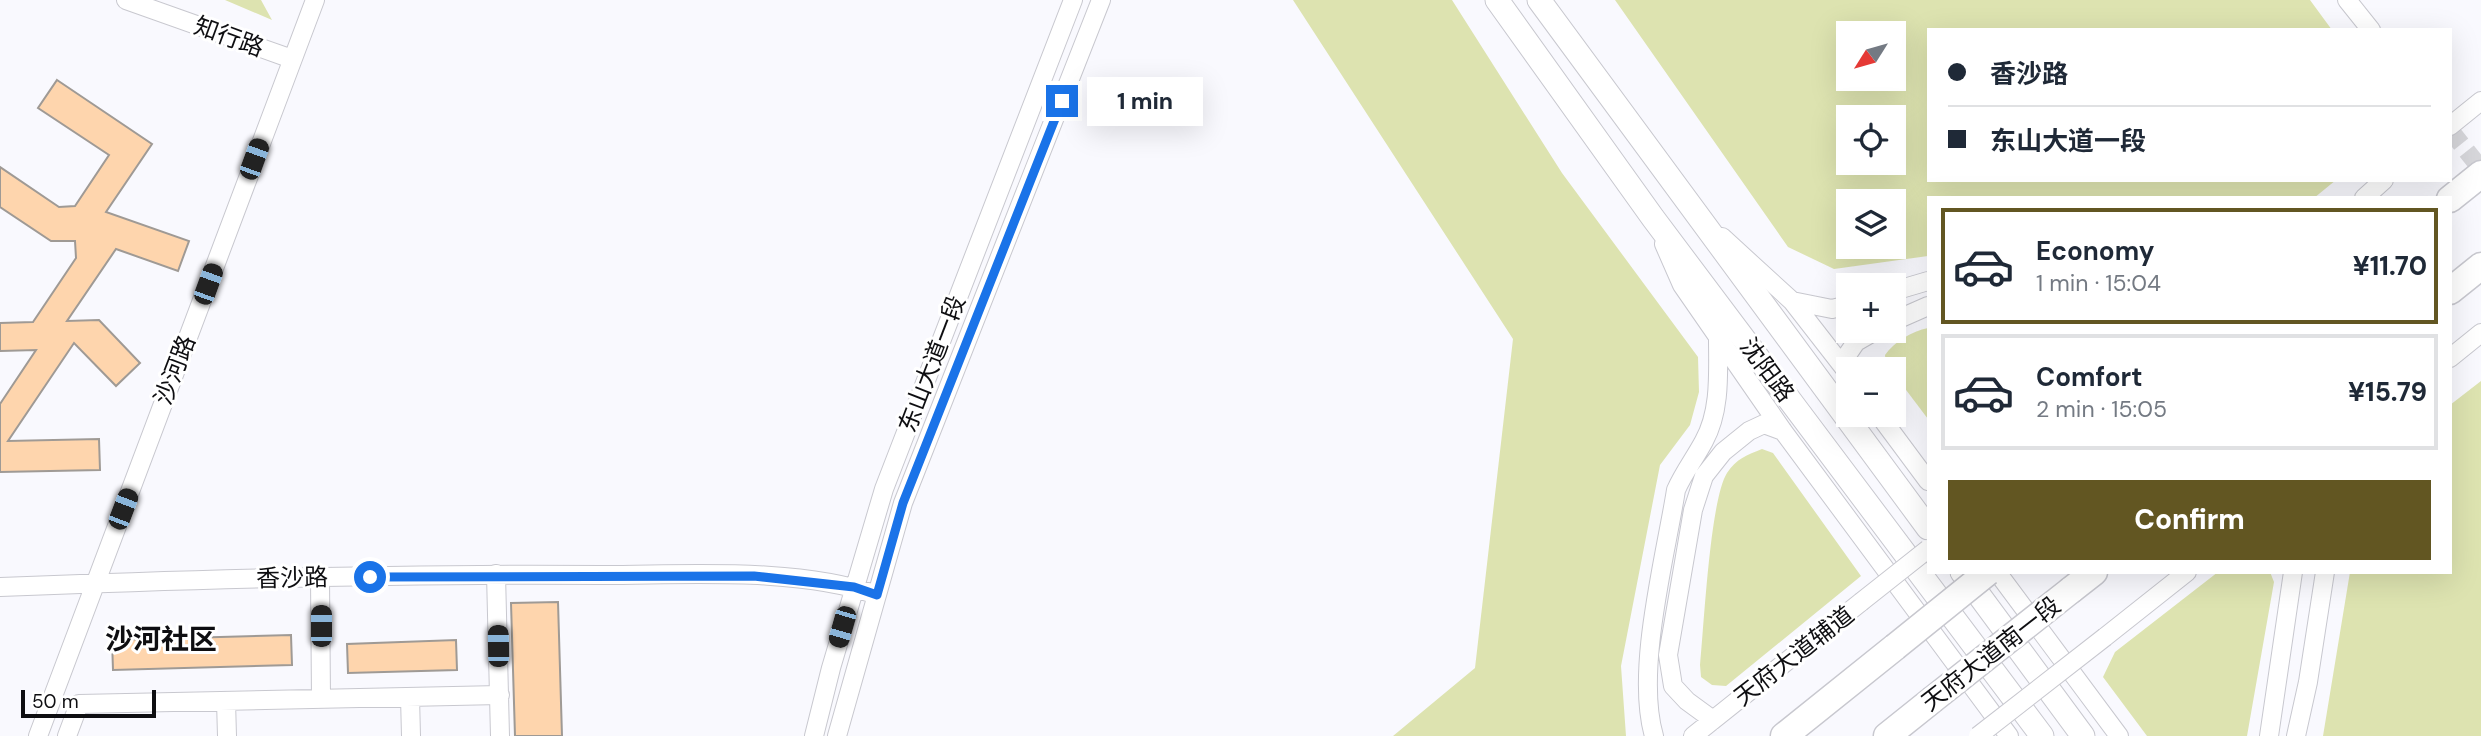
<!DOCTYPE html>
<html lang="en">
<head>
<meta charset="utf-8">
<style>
  body { margin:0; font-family:"DM Sans","Noto Sans SC",sans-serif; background:#f6f6f7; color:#1f2937; height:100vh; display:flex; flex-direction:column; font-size:26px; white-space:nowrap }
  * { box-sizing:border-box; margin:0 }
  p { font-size:23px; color:#747a83 }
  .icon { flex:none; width:38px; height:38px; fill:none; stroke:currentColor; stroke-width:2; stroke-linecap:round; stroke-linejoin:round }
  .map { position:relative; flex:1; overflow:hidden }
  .panel { position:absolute; left:1927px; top:196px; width:525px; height:378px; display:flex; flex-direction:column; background:#fff; border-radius:0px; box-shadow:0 7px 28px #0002 }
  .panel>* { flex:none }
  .hud { position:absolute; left:1927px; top:28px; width:525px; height:154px; border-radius:0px; box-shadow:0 7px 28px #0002; display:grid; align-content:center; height:154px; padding:0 21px; background:#fff }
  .needle { width:46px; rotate:233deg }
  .fabs { position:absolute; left:1836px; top:21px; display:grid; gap:14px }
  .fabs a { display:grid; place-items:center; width:70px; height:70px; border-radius:0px; background:#fff; box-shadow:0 7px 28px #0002; font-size:35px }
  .scale { position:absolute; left:21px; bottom:18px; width:135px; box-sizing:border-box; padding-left:7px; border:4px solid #0e0e11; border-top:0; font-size:19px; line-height:24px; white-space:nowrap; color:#0e0e11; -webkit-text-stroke:5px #fff; paint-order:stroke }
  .end { position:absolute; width:32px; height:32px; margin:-16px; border:9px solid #1a73e8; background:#fff; box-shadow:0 0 0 4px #fff }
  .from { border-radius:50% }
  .bubble { position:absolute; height:49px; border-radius:0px; background:#fff; box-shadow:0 7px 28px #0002; font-size:23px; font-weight:800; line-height:49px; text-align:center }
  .car { position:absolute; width:21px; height:42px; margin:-21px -10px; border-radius:9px; box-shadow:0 0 5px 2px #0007; background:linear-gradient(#222 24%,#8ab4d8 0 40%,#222 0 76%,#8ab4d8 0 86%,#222 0) }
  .hud b { display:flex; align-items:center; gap:24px; height:66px; font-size:26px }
  .hud b+b { border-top:2px solid #e0e1e3 }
  .hud i { width:18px; height:18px; background:#1f2937 }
  ul { padding:12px 0 0; list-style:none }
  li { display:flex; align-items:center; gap:21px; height:116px; margin:0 14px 10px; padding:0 7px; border:4px solid #e0e1e3; border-radius:0px }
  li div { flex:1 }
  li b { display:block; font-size:26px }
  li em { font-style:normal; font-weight:800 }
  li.on { border-color:#625622 }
  li>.icon { width:63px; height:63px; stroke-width:1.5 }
  .cta { display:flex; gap:14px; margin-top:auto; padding:14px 21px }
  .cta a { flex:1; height:80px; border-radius:0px; background:#625622; color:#fff; font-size:28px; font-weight:800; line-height:80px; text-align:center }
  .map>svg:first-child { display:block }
  .green { fill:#dde3b0; fill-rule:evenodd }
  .building { fill:#fed5ad; stroke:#9f9a95; stroke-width:2 }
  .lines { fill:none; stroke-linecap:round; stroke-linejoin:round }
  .minor-tunnel { stroke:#d6d6da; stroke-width:18; stroke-dasharray:18 9; stroke-linecap:butt }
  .minor-casing { stroke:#c8c8cf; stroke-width:20 }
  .major-casing { stroke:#c8c8cf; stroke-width:25 }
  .highway-casing { stroke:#c8c8cf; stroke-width:29 }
  .minor { stroke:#fff; stroke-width:18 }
  .major { stroke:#fff; stroke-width:23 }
  .highway { stroke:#fff; stroke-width:26 }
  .minor-bridge-casing { stroke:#c8c8cf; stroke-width:20; stroke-linecap:butt }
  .highway-bridge-casing { stroke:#c8c8cf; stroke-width:29; stroke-linecap:butt }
  .minor-bridge { stroke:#fff; stroke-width:18 }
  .highway-bridge { stroke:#fff; stroke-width:26 }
  .route { stroke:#1a73e8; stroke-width:9 }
  .labels { text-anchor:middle; stroke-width:6; stroke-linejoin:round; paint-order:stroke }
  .street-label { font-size:24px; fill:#0e0e11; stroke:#fff }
  .quarter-label { font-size:28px; font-weight:bold; fill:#0e0e11; stroke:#fff }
</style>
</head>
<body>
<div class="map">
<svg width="2481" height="736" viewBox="0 0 2481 736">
  <rect width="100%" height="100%" fill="#f9f9fe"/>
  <path class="green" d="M225,0h36l11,20z
    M1293,0h159l110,173 136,184 1,35 -9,33 -30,40 -39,201 5,70h-233l82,-68 38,-329z
    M1615,0h695l22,30h-404v150h408l-22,18h-386v58l-94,13 -46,-22zM1894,33v46h-46v-46zM1894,117v46h-46v-46zM1894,201v46h-46v-46z
    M1928,328v91l-34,-45v-5l-8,-4 -1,-10c9,-13 27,-24 43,-27z
    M2481,381v355h-158l27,-164h100v-167z
    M1762,449l11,4 88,123 -135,110 -14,-1 -11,-8 -1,-12c4,-39 10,-165 27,-192 9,-14 20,-18 35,-24z
    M2218,572h52l4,10 -27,154h-100l-44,-59 12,-25z"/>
  <path class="building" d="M57,80l95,64 -46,68 83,29 -11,30 -62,-22 -49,72 32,-1 41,43 -24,23 -42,-43 -66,98 91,-2 1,31 -100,2v-68l36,-54 -36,1v-28l33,-1 43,-64 -1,-17h-24l-51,-34v-40l59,40 16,-1 34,-51 -71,-47z
    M558,602l4,134h-47l-4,-133z
    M291,635l1,30 -179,5 -1,-30z
    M456,640l1,30 -109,3 -1,-29z"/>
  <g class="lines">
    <path class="minor-tunnel" d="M2450,130l31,39"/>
    <defs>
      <path id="minor" d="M126,0l166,59
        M2347,0l24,30
        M2450,126l31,-25
        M2364,198l20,-18
        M1722,237l70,64 56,72
        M1664,244l18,41 101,146 226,305
        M1894,291l34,-10
        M1792,301l40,8 16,-4
        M1894,321l34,-15
        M2450,358l31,-25
        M1841,364l15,-22 19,-11
        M1879,415l49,66
        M1997,572l122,164
        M496,574l4,162
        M320,578l1,121
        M0,587c201,-8 402,-14 603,-12 85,0 195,-8 274,20
        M2105,637l82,-65
        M410,697l1,39
        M226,701l1,35
        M1713,720l-26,-19 -14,-15 -5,-31 25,-145 11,-34 19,-24 26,-21 15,-7 19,7
        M38,736l277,-736
        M67,736l12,-32 421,-9
        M814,736l17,-68 53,-179 189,-489
        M837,736l66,-233 198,-503
        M1654,736c-19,-65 11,-177 22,-246 8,-18 19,-32 28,-49 17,-31 14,-69 14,-103
        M1693,736l168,-134
        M2269,736l24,-164
        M2296,736l12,-54 17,-110"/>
      <path id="major" d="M1497,0l156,218 389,518
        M1539,0l389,528
        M1962,572l121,164"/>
      <path id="highway" d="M2450,199l31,-25
        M2450,291l31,-25
        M2071,590l23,-18
        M1784,736l111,-89
        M1887,736l45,-36"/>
    </defs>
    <use href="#minor" class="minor-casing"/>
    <use href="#major" class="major-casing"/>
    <use href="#highway" class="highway-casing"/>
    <use href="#minor" class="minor"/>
    <use href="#major" class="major"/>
    <use href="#highway" class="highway"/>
    <defs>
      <path id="minor-bridge" d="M1861,602l67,-53
        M1978,736l127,-99"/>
      <path id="highway-bridge" d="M1895,647l93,-75
        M1932,700l139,-110"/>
    </defs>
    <use href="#minor-bridge" class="minor-bridge-casing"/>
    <use href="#highway-bridge" class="highway-bridge-casing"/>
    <use href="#minor-bridge" class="minor-bridge"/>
    <use href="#highway-bridge" class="highway-bridge"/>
  </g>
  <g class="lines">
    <path class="route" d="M370,577l384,-1 100,11 23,8 26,-92 159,-402"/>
  </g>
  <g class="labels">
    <g class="street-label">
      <text transform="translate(229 37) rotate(20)" y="8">知行路</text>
      <text transform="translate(932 364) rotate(-69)" y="8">东山大道一段</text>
      <text transform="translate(175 370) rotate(-69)" y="8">沙河路</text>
      <text transform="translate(1767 370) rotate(53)" y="8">沈阳路</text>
      <text transform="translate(292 578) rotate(-1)" y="8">香沙路</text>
      <text transform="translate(1991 654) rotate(-38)" y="8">天府大道南一段</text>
      <text transform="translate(1794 656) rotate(-38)" y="8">天府大道辅道</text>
    </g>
    <g class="quarter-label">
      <text x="161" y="649">沙河社区</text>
    </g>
  </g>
</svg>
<div class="fabs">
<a><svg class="needle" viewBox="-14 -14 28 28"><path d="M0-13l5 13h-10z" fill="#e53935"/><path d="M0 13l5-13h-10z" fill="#747a83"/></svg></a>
<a><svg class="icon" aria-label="locate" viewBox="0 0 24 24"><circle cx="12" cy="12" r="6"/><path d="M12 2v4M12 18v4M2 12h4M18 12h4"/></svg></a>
<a><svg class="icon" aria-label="layers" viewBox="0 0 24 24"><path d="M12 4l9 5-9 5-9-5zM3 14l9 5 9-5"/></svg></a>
<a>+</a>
<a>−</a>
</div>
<div class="scale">50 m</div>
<i class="end from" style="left:370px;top:577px"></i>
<i class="end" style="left:1062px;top:101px"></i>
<div class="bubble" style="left:1087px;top:77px;width:116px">1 min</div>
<i class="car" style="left:254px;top:159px;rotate:20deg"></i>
<i class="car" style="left:208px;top:284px;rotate:20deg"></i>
<i class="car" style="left:123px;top:509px;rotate:21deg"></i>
<i class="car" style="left:321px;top:626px;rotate:0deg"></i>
<i class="car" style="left:842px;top:627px;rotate:196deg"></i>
<i class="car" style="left:498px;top:646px;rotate:359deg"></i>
<div class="hud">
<b><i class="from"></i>香沙路</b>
<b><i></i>东山大道一段</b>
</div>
<section class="panel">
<ul>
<li class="on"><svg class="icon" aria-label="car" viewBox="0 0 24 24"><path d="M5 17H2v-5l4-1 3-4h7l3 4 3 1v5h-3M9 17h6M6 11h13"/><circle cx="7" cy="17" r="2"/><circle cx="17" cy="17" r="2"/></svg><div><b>Economy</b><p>1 min · 15:04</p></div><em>¥11.70</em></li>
<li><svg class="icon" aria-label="car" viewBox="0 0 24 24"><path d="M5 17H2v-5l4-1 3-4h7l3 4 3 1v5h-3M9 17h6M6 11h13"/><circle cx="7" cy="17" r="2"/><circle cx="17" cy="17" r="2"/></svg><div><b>Comfort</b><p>2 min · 15:05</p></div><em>¥15.79</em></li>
</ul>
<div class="cta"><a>Confirm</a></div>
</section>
</div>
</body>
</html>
